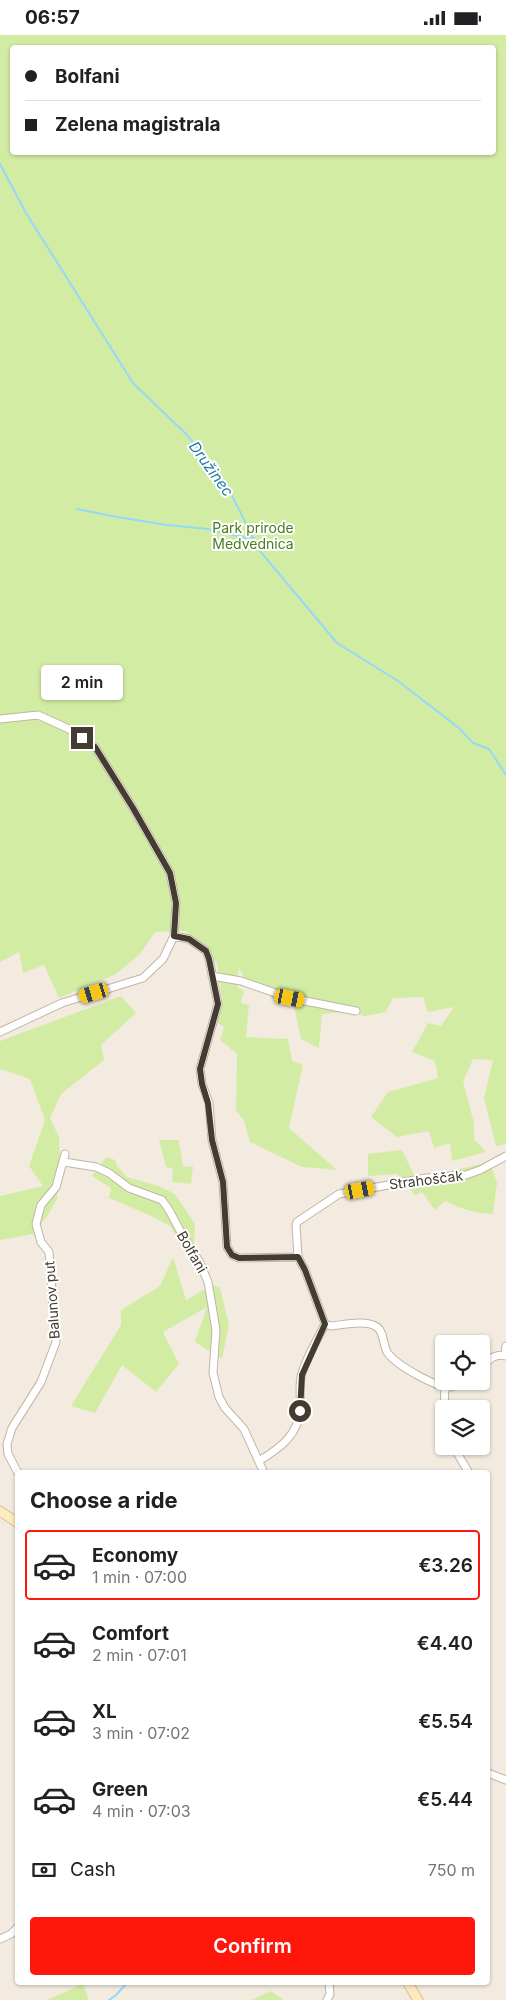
<!DOCTYPE html>
<html lang="en">
<head>
<meta charset="utf-8">
<style>
  body { margin:0; font-family:Inter,sans-serif; background:#f2f2f2; color:#202124; height:100vh; display:flex; flex-direction:column; font-size:19px; white-space:nowrap }
  * { box-sizing:border-box; margin:0 }
  p { font-size:16px; color:#757577 }
  .icon { flex:none; width:28px; height:28px; fill:none; stroke:currentColor; stroke-width:2; stroke-linecap:round; stroke-linejoin:round }
  .map { position:relative; flex:1; overflow:hidden }
  .drawer { position:absolute; left:15px; top:1435px; width:475px; height:515px; display:flex; flex-direction:column; background:#fff; border-radius:5px; box-shadow:0 1px 4px #0004 }
  .drawer>* { flex:none }
  .top-card { position:absolute; left:10px; top:10px; width:486px; height:110px; border-radius:5px; box-shadow:0 1px 4px #0004; display:grid; align-content:center; height:110px; padding:0 15px; background:#fff }
  .buttons { position:absolute; left:435px; top:1300px; display:grid; gap:10px }
  .buttons a { display:grid; place-items:center; width:55px; height:55px; border-radius:5px; background:#fff; box-shadow:0 1px 4px #0004; font-size:25px }
  .end { position:absolute; width:22px; height:22px; margin:-11px; border:6px solid #443b31; background:#fff; box-shadow:0 0 0 2px #fff }
  .from { border-radius:50% }
  .bubble { position:absolute; height:35px; border-radius:5px; background:#fff; box-shadow:0 1px 4px #0004; font-size:16px; font-weight:600; line-height:35px; text-align:center }
  .car { position:absolute; width:15px; height:30px; margin:-15px -8px; border-radius:6px; box-shadow:0 0 4px 1px #0007; background:linear-gradient(#f5c518 24%,#345 0 40%,#f5c518 0 76%,#345 0 86%,#f5c518 0) }
  .top-card b { display:flex; align-items:center; gap:18px; height:48px; font-size:19px }
  .top-card b+b { border-top:1px solid #e0e0e0 }
  .top-card i { width:12px; height:12px; background:#202124 }
  ul { padding:0; list-style:none }
  li { display:flex; align-items:center; gap:15px; height:70px; margin:0 10px 8px; padding:0 5px; border:2px solid transparent; border-radius:5px }
  li div { flex:1 }
  li b { display:block; font-size:19px }
  li em { font-style:normal; font-weight:600 }
  li.active { border-color:#ff170b }
  li>.icon { width:45px; height:45px; stroke-width:1.5 }
  h2 { padding:0 15px; font-size:22px; line-height:60px }
  .pay { display:flex; align-items:center; gap:12px; height:55px; padding:0 15px; font-size:19px }
  .pay p { margin-inline-start:auto }
  .action { display:flex; gap:10px; margin-top:auto; padding:10px 15px }
  .action a { flex:1; height:58px; border-radius:5px; background:#ff170b; color:#fff; font-size:20px; font-weight:600; line-height:58px; text-align:center }
  .status { display:flex; justify-content:space-between; align-items:center; height:35px; padding:0 25px; background:#fff; direction:ltr }
  .status svg { height:14px; fill:currentColor }
  .map>svg:first-child { display:block }
  .green { fill:#d3eca4; fill-rule:evenodd }
  .lines { fill:none; stroke-linecap:round; stroke-linejoin:round }
  .stream { stroke:#94d9f8; stroke-width:2 }
  .street-casing { stroke:#c1b5a5; stroke-width:9 }
  .secondary-casing { stroke:#dbbf8c; stroke-width:11 }
  .street { stroke:#fff; stroke-width:7 }
  .secondary { stroke:#ffe9be; stroke-width:9 }
  .route { stroke:#443b31; stroke-width:6 }
  .labels { text-anchor:middle; stroke-width:4; stroke-linejoin:round; paint-order:stroke }
  .park-label { font-size:14px; fill:#4b7b1f; stroke:#fff }
  .street-label { font-size:14px; fill:#443b31; stroke:#fff }
  .water-label { font-size:15px; font-style:italic; fill:#1e7ca9; stroke:#fff }
</style>
</head>
<body>
<div class="status"><b>06:57</b><svg viewBox="0 0 49 12"><path d="M0 12V9h3v3zM5 12V6h3v6zM10 12V3h3v9zM15 12V0h3v12zM26 1h20v11H26zM47 4h2v5h-2z"/></svg></div>
<div class="map">
<svg width="506" height="1965" viewBox="0 0 506 1965">
  <rect width="100%" height="100%" fill="#f3ebe0"/>
  <path class="green" d="M0,0h506v1109l-10,2 -12,-48 9,-38 -20,-1 -10,23 11,41v16l12,13 -34,9 -2,-18 -16,5 -5,-17 -32,6 -26,-20 17,-25 50,-14 -3,-17 -23,-9 16,-29 13,3 13,-19 -26,5 -5,-15 -30,1 -7,14 -21,4 -20,-4 -23,2 -3,34 -18,-9 -10,-47 -10,5 -9,2 -6,-8 -16,-2 -11,-21 -2,19 7,4 -3,12 8,2 -3,32 42,2 4,22 11,4 -14,63 48,42 -35,-3 -52,-25 -6,-21 -8,-11 1,-56 -17,-14 4,-13 -8,-5 6,-23 -5,-36 -31,-32 -31,1 -15,22 -24,20 -57,24 -15,-33 -21,8 -4,-21 -19,10zM12,12h482v106h-482z
    M121,961l15,17 -35,32 3,15 -43,34 -11,24 9,19 1,24 -3,38 -9,16 -15,19 -33,6v-44l43,-10 -14,-20 16,-46 -15,-41 -30,-10v-28z
    M159,1105h20l4,27 10,-1 -2,18 -19,-2 1,-13 -7,-2z
    M402,1115l14,29 74,-17 7,21 -4,31c-17,-1 -33,-5 -48,-13l-10,9 -13,-18 -7,3 -18,-21 -29,2v-22z
    M106,1122l9,3 2,6 10,11 32,9 16,8 20,30 -1,20 -11,6 -13,-24 -21,-11 -40,-17 2,-10 -19,-12z
    M173,1222l13,43 26,-15 8,3 9,37 -7,34 -27,-17 12,-35 -44,25 16,32 -23,28 -34,-27 -27,48 -24,-7 50,-81v-15l39,-24z
    M83,1949l6,16h-42z
    M271,1956l13,9h-33z"/>
  <g class="lines">
    <path class="stream" d="M0,129l26,49 107,170 54,52 40,51 33,65 77,92 61,38 61,47 14,15 16,6 17,26
      M77,474l40,8 50,8 41,4 38,9 7,-1
      M109,1965l7,-5 11,-12"/>
    <defs>
      <path id="street" d="M0,684l38,-4 31,14 26,18 38,61 37,65 6,30 -2,33 -11,23 -20,19 -81,25 -62,29
        M174,901l15,3 17,12 3,8 9,45 -18,65 2,15 7,19 3,37 11,42 4,65 5,8 7,3 59,-1
        M212,941l29,5 49,17 66,13
        M64,1127l32,5 13,6 20,15 33,12 7,10 15,28 15,23 9,21 8,48 -3,43 6,24 6,11 19,21 20,44
        M505,1320l1,-9
        M481,1331c8,-6 14,-13 25,-10
        M462,1346c-4,3 -7,5 -11,6 -15,1 -55,-22 -64,-35 -4,-7 -3,-20 -10,-25 -11,-8 -34,-2 -46,-1l-6,-2 -20,-54 -7,-13 -2,-32 1,-3 42,-28 87,-16 40,-3 14,-5 26,-14
        M444,1374l1,-23
        M453,1411l16,27
        M259,1426c21,-13 40,-26 41,-53 1,-10 -1,-21 1,-31 4,-18 16,-36 24,-53
        M18,1438l-10,-19 -1,-10 5,-16 29,-46 15,-40 -7,-90 -8,-10 -5,-18 5,-19 15,-18 9,-33
        M488,1738l18,7
        M0,1904l11,-5 7,-7
        M327,1965l3,-6 -1,-11"/>
      <path id="secondary" d="M0,1476l18,12
        M408,1948l10,17"/>
    </defs>
    <use href="#street" class="street-casing"/>
    <use href="#secondary" class="secondary-casing"/>
    <use href="#street" class="street"/>
    <use href="#secondary" class="secondary"/>
  </g>
  <g class="lines">
    <path class="route" d="M82,703l13,9 38,61 37,65 6,30 -2,33 15,3 17,12 3,8 9,45 -18,65 2,15 6,19 4,37 11,42 4,65 5,8 7,3 59,-1 7,13 20,54 -23,51 -2,36"/>
  </g>
  <g class="labels">
    <g class="park-label">
      <text x="253" y="498">Park prirode<tspan x="253" dy="16">Medvednica</tspan></text>
    </g>
    <g class="street-label">
      <text transform="translate(426 1145) rotate(-7)" y="5">Strahoščak</text>
      <text transform="translate(192 1217) rotate(60)" y="5">Bolfani</text>
      <text transform="translate(52 1265) rotate(-94)" y="5">Balunov put</text>
    </g>
    <g class="water-label">
      <text transform="translate(211 434) rotate(54)" y="5">Družinec</text>
    </g>
  </g>
</svg>
<div class="buttons">
<a><svg class="icon" aria-label="locate" viewBox="0 0 24 24"><circle cx="12" cy="12" r="6"/><path d="M12 2v4M12 18v4M2 12h4M18 12h4"/></svg></a>
<a><svg class="icon" aria-label="layers" viewBox="0 0 24 24"><path d="M12 4l9 5-9 5-9-5zM3 14l9 5 9-5"/></svg></a>
</div>
<i class="end from" style="left:300px;top:1376px"></i>
<i class="end" style="left:82px;top:703px"></i>
<div class="bubble" style="left:41px;top:630px;width:82px">2 min</div>
<i class="car" style="left:94px;top:958px;rotate:253deg"></i>
<i class="car" style="left:290px;top:963px;rotate:101deg"></i>
<i class="car" style="left:360px;top:1155px;rotate:79deg"></i>
<div class="top-card">
<b><i class="from"></i>Bolfani</b>
<b><i></i>Zelena magistrala</b>
</div>
<section class="drawer">
<h2>Choose a ride</h2>
<ul>
<li class="active"><svg class="icon" aria-label="car" viewBox="0 0 24 24"><path d="M5 17H2v-5l4-1 3-4h7l3 4 3 1v5h-3M9 17h6M6 11h13"/><circle cx="7" cy="17" r="2"/><circle cx="17" cy="17" r="2"/></svg><div><b>Economy</b><p>1 min · 07:00</p></div><em>€3.26</em></li>
<li><svg class="icon" aria-label="car" viewBox="0 0 24 24"><path d="M5 17H2v-5l4-1 3-4h7l3 4 3 1v5h-3M9 17h6M6 11h13"/><circle cx="7" cy="17" r="2"/><circle cx="17" cy="17" r="2"/></svg><div><b>Comfort</b><p>2 min · 07:01</p></div><em>€4.40</em></li>
<li><svg class="icon" aria-label="car" viewBox="0 0 24 24"><path d="M5 17H2v-5l4-1 3-4h7l3 4 3 1v5h-3M9 17h6M6 11h13"/><circle cx="7" cy="17" r="2"/><circle cx="17" cy="17" r="2"/></svg><div><b>XL</b><p>3 min · 07:02</p></div><em>€5.54</em></li>
<li><svg class="icon" aria-label="car" viewBox="0 0 24 24"><path d="M5 17H2v-5l4-1 3-4h7l3 4 3 1v5h-3M9 17h6M6 11h13"/><circle cx="7" cy="17" r="2"/><circle cx="17" cy="17" r="2"/></svg><div><b>Green</b><p>4 min · 07:03</p></div><em>€5.44</em></li>
</ul>
<div class="pay"><svg class="icon" aria-label="cash" viewBox="0 0 24 24"><path d="M3 7h18v10H3z"/><circle cx="12" cy="12" r="2"/></svg>Cash<p>750 m</p></div>
<div class="action"><a>Confirm</a></div>
</section>
</div>
</body>
</html>
